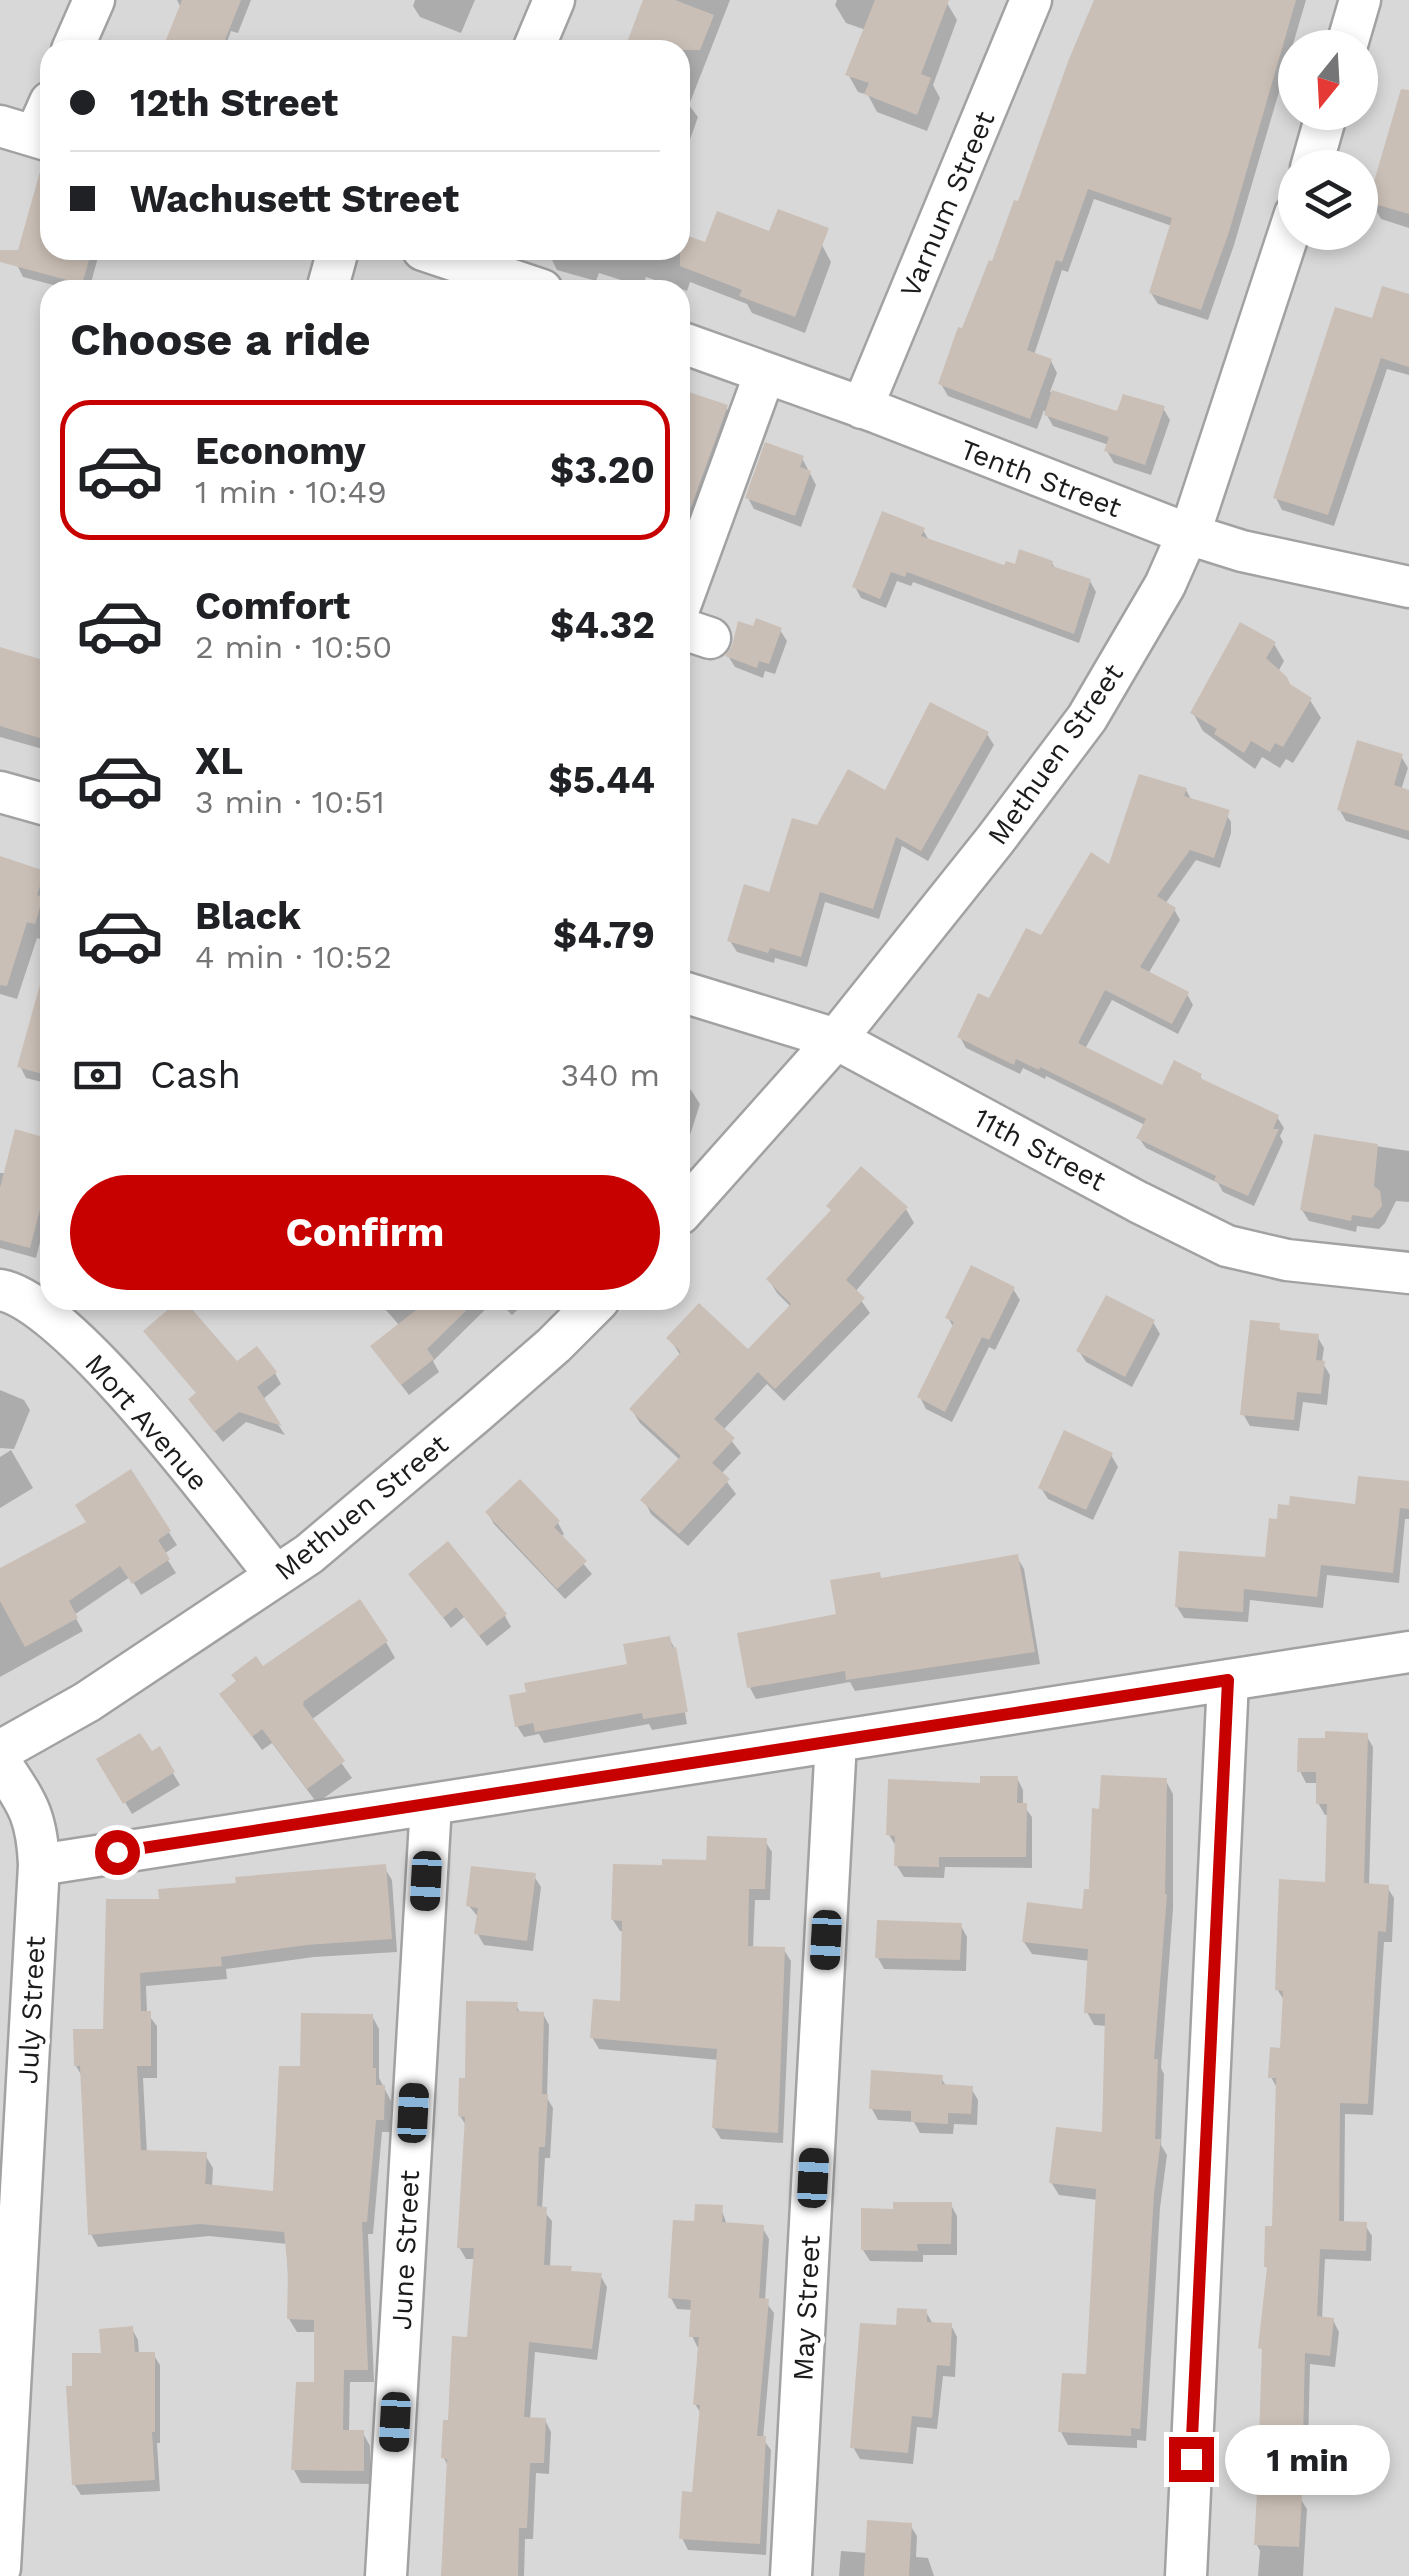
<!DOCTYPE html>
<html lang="en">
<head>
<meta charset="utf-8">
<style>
  body { margin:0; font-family:"Work Sans",sans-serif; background:#f2f2f2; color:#202124; height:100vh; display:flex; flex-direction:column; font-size:38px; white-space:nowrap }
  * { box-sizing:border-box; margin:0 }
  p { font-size:32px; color:#757577 }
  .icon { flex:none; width:55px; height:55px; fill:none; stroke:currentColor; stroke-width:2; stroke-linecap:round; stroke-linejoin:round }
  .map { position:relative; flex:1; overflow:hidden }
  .sheet { position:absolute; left:40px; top:280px; width:650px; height:1030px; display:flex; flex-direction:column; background:#fff; border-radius:30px; box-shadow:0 5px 15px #0003 }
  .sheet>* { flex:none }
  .hud { position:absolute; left:40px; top:40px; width:650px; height:220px; border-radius:30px; box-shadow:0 5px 15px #0003; display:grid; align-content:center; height:220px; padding:0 30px; background:#fff }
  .needle { width:65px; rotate:198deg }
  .controls { position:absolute; left:1278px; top:30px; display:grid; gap:20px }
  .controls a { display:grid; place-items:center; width:100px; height:100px; border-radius:50%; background:#fff; box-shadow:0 5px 15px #0003; font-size:50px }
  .end { position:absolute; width:45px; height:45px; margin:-22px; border:12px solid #c60100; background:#fff; box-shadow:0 0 0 5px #fff }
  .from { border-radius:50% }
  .bubble { position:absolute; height:70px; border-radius:35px; background:#fff; box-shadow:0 5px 15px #0003; font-size:32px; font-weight:700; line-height:70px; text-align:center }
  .car { position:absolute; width:30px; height:60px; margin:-30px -15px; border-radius:12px; box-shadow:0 0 8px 2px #0007; background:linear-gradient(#222 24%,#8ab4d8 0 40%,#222 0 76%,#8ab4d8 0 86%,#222 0) }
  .hud b { display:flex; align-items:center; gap:35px; height:95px; font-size:38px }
  .hud b+b { border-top:2px solid #e0e0e0 }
  .hud i { width:25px; height:25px; background:#202124 }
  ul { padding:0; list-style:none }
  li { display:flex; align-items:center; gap:30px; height:140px; margin:0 20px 15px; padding:0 10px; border:5px solid transparent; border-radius:30px }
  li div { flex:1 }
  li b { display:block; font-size:38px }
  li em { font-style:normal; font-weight:700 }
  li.selected { border-color:#c60100 }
  li>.icon { width:90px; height:90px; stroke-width:1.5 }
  h2 { padding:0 30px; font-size:45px; line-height:120px }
  .pay { display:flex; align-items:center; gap:25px; height:110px; padding:0 30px; font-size:38px }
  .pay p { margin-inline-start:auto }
  .button { display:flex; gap:20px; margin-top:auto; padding:20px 30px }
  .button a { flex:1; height:115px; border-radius:60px; background:#c60100; color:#fff; font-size:40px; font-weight:700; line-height:115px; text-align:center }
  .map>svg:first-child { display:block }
  .residential { fill:#d9d8d8; fill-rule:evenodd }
  .shadow { fill:#0003 }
  .building { fill:#cabfb6 }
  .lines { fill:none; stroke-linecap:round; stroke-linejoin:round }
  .minor-casing { stroke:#a2a2a2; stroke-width:45 }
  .minor { stroke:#fff; stroke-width:40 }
  .route { stroke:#c60100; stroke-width:12 }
  .labels { text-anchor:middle; stroke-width:9; stroke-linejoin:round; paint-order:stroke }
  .street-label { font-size:28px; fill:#1b1b1b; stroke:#fff }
</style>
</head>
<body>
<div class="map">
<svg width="1409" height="2576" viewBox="0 0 1409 2576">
  <rect width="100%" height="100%" fill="#eee9df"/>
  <path class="residential" d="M0,0h1409v2576h-1409zM1295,48h65v64h-65zM50,50h630v200h-630zM1295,168h65v64h-65zM50,290h630v1010h-630z"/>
  <path class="shadow" d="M177,0h74l-13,33 -7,-2 -7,19h-60l17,-42z
    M415,0h60l-14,33 -41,-16 -7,-11z
    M646,0h84l-41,105 9,12 -10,28 -8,-2v-93h-52z
    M837,0h103l7,3 10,17 -24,65 7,13 -13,33 -50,-19 -9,-17 -10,-3 -10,-18 18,-44 -20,-7 -11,-18z
    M1096,0h210l-72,245 -26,75 -50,-16 -7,-11 21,-67 -78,-27 -26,73 -6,-2 -28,85 17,6 6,12 -7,19 69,22 44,-6 7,12 -19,55 -37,-12 -7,-12 2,-6 -56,-19 -9,-16 -7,19 -89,-33 -7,-12 79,-179z
    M1409,142v86l-28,-9 -10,-18z
    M50,208v42h50l-11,40h-17l-49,-13 -6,-12z
    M680,236l27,9h115l9,17 -26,71 -53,-20 -5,-9 -57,-22 -3,9 -41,-14 -3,10 -44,-14 -3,8 -39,-11 -9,-18 132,-2z
    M199,281l39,9h-41z
    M1409,297v78l-22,-6 -53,157 -52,-16 -6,-12 97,-177z
    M680,395l46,12 7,12 -36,98 -17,-6z
    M802,458l14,27 -15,42 -47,-18 -6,-11z
    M923,530l7,12 76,26 46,-5 4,7 34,11 6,11 -17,51 -166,-61 -2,4 -14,-5 -11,27 -25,-10 -6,-11z
    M780,630l7,11 -12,33 -10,-3 -2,7 -28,-11 -7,-11z
    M47,638l3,1v112l-50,-14v-87l40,12z
    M1274,644l10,17 -6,11 12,16 20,12 11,18 -28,45 -7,-4 -6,9 -18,-11 -7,12 -52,-38 -10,-18z
    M987,734l7,11 -66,116 -26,-15 -23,73 -54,-17 -18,65 -32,-9 -1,5 -37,-11 -7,-11 41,-46 47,-67 68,-35z
    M1401,756l7,12 -7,22 8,2v48l-63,-19 -7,-12z
    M1186,790l6,11 32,10 7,11v11l-11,35 -24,-8 -31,44 9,5 6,11 -32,54 39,20 6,11 -15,29 -66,-34 -27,49 78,40 37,-13 4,7 73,34 7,11 -4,8 3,6 -29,64 -31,-14 -5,-9 -72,-35 -7,-10 6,-13 -99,-49 -1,3 -22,-11 -3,6 -54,-26 -6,-11 82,-98z
    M0,859l44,14 6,11v39l-5,18 -8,-3 -20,61 -17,-5z
    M50,1032v52l-24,-6 -6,-12z
    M680,1086l11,4 9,14 -17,53 -3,-1z
    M1316,1137l93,14v51l-13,-1 -11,22 -6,6 -22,-3 -1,6 -47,-11 -7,-11z
    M50,1142v61l-14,55 -36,-10v-75h6z
    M861,1170l45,39 8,14 -59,69 15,21 -86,88 -17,-17 -44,46 18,23 -20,21 15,20 -48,52 -37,-32 -7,-14 36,-40 -40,-37 -8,-13 49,-54 -12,-18 79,15 43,-46 -14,-14 -8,-13 64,-68z
    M1013,1289l7,11 -25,50 -6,-3 -37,75 -26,-13 -6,-12 34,-69 -6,-10z
    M377,1300h118l-62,61 6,11 -30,23 -29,-37 20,-32z
    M497,1300h31l-16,15z
    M1153,1322l7,12 -28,53 -46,-25 -7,-11z
    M1278,1326l4,7 35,3 7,12 -2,14 8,13 -3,30 -24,-3 -4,29 -49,-5 -7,-12z
    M146,1332l91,33 38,8 6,11 -19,16 23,35 -39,-13 -23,20 -25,-31v-16z
    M0,1390l24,10 6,10 -16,39 -14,-1z
    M11,1450l22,38 -33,20v-51z
    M1111,1455l7,12 -25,53 -45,-21 -7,-11z
    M130,1472l47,73 -13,9 12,19 -35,22 -11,-18 -56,38 9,16 -83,46v-107l89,-47z
    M1409,1483v36h-4l-6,64 -72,-8 -4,33 -73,-8 -2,22 -64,-4 -7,-11 90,-48 12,-38 78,-14z
    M488,1513l70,10 6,11 -3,3 31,37 -27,25 -71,-75z
    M1017,1557l7,12 16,95 -185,27 -5,-9 -94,17 -6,-11 89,-72z
    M411,1575l94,41 6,11 -24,19 -23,-29 -13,11z
    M669,1638l8,15 -3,-3 13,74 -35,6 -3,-6 -105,19 -5,-9 -15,3 -7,-11 12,-32 101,-28z
    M386,1642l9,16 -84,62 41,58 -35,25 -45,-60 -10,7 -30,-41z
    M1366,1735l7,12 -4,139 18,1 7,11 -2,44h-8l-11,173 -28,-1 -1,110 21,1 7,11 -1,25 -46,-2 -3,60 11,1 6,12 -4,35 -25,-3 -2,85 -39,-2 -7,-11 2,-82 -3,-6 8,-76 -3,-6 8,-38 4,-138 -7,-13 11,-27 3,-48 -8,-13 50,-105 2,-69h-4l-7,-12 1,-20h-13l-6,-12z
    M159,1750l21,35 -48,29 -32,-54 51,-5z
    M1017,1778l6,12v15l9,12v51l-87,-1 -1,11 -40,-1 -7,-11 -1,-20 -7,-11 93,-50z
    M1166,1781l7,13v115l-12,159 3,6 -3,71 6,10 -7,53 -14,233 -9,-1v8l-69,-3 -7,-13 27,-55 10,-177 -39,-5 -8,-13 53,-47 3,-109 -13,-1 -7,-13 3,-51 -58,-7 -8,-12 61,-30 6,-20 11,-81z
    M765,1841l7,11 -2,48h-15l-2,48 31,2 7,11 -8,182 -62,-4 -7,-11 5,-68 -120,-11 -7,-12 30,-33 3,-72 -5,-1 -7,-11 52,-52 43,-6z
    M384,1867l8,13 5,72 -83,5 -88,12 1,10 -81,7 1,27 10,13v52h-14l4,75 58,2 8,13 -1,19 64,7 26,-125 70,-53 7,13v49l12,23 -1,31h-8l-9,102h-5l6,148h-24l-1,50 14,1 7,13v38l-69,-1 -7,-13 23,-85 -1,-53h-19l-8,-13 -2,-75 -78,-8 -111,11 -7,-13 -8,-156 -7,-12 30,-35 56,-129z
    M534,1876l7,11 -8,64 -49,-6 -7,-12 2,-15 -10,-12z
    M961,1926l6,11 -1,34 -82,-2 -6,-11z
    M516,2005l5,9h22l6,11 -2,73 6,10 -3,50h-5l-3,51 10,12 -2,47 20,1 3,5 27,1 7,12 -10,73 -62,-8 -5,68h15l6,12 -2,42 -13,-1 -3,66h-8l-1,37h-80l5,-108 -5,-10 25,-118 7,-81h-10l-7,-12 8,-120 -7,-11 7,-35z
    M941,2078l6,9 24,1 7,12 -1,25 -23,-1 -1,10 -33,-1 -6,-11 -36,-2 -6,-11z
    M951,2205l6,11v39h-34v7l-53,-1 -7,-11 33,-38z
    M721,2208l6,17 35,2 7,12 -4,62 9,12 -11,126 8,11 -5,105 -78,-5 -6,-12 13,-44 7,-79 -7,-11 3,-56 -6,-12 1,-26 -16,-1 -6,-11 25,-74z
    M926,2312l7,12 18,1 6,12 -2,40 -12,-1 -6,53 -20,-2 -4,37 -53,-5 -7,-12 46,-119z
    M132,2329l6,11 1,14h14l7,11v78h-3l3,48 -79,4 -7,-11 1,-96z
    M1300,2498l7,11 -4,67h-45l2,-25 -3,-6z
    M910,2525l7,11 -1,21 12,1 6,18h-95l2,-25 27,2z"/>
  <path class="building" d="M182,0h59l-20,50h-59z
    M643,0h32l39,15 -14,35h-76z
    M875,0h74l-28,74 10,4 -14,37 -53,-21 5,-11 -24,-8z
    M1094,0h202l-67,232 -28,78 -52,-17 23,-75 -84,-29 -26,73 -6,-2 -29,90 25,9 -22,60 -92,-35 20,-57 4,1 27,-68 3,1 22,-61 4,1 51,-142z
    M1401,89l8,1v124l-41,-12z
    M41,168l9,1v81h42l-10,34 -82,-22v-12h18z
    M778,209l51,19 -34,89 -56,-21 3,-6 -62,-24v-33l25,9 12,-31 52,20z
    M1382,286l27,8v73l-28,-9 -53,157 -55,-17 62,-191 37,11z
    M680,389l48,16 -37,102 -11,-4z
    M1052,390l65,21 6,-17 42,12 -20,59 -41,-14 5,-14 -65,-22z
    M765,442l39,14 -4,11 11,4 -16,45 -50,-18z
    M882,511l43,17 -4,8 83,29 2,-4 9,3 4,-15 34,12 -1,5 39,13 -17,55 -167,-62 -2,5 -14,-5 -11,27 -28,-12z
    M756,618l26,10 -13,36 -10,-3 -2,7 -32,-12 7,-10 6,-25 15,5z
    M1240,622l36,20 -10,16 21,19 3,7 22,14 -29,49 -8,-4 -5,9 -19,-11 -7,12 -30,-19 3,-5 -27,-16z
    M0,647l50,15v51l-7,26 -43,-13z
    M930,702l59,30 -68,119 -25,-14 -23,72 -53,-17 -19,65 -31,-9 -2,5 -41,-12 17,-57 25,8 23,-74 25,7 31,-56 37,21z
    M1357,740l46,14 -9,31 15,5v41l-72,-21z
    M1139,774l48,14 -3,8 46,14 -16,48 -24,-8 -33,46 19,12 -36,59 49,25 -17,32 -67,-34 -27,53 84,42 12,-25 28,14 -2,4 79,37 -6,14h6l-31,67 -34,-15 2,-5 -80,-38 10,-19 -106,-52 -1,3 -23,-11 -2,6 -57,-28 21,-44 11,5 37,-70 15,7 50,-83 18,12z
    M0,856l45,15 -8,24 6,2 -8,27 -8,-2 -20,64 -7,-1z
    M41,981l9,1v94l-33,-9z
    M15,1129l35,10v52l-5,-1 -15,58 -30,-8v-52z
    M1314,1134l64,10 -4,42 6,5 2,15 -10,12 -20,-3 -1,6 -51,-11z
    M861,1166l47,41 -62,73 19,18 -90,91 -17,-17 -44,47 21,19 -23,25 18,16 -51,55 -39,-34 41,-44 -52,-47 52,-57 -15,-14 33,-35 49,46 43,-45 -25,-25 65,-69 -5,-4z
    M971,1265l44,22 -26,53 -7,-3 -37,75 -28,-15 37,-75 -9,-4z
    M1106,1295l49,25 -30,57 -49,-26z
    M179,1300h5l53,61 20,-15 20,26 -20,15 25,39 -43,-14 -25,20 -26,-33 8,-6 -53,-62z
    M429,1300h48l-50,49 7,10 -33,26 -31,-39z
    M1250,1320l30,3 -1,7 40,4 -3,26 9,1 -4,33 -24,-2 -3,28 -54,-5z
    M1064,1430l49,23 -27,57 -48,-22z
    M131,1469l40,62 -13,9 12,19 -38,25 -12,-18 -51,35 9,17 -53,29 -25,-46v-33l86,-46 -11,-17z
    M1358,1476l51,5v28l-9,-1 -7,65 -72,-8 -4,32 -73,-8 -1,23 -68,-5 4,-56 86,6 4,-39 8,1 1,-15 11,1 1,-9 65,8z
    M520,1479l40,42 -6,6 33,34 -30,28 -72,-77z
    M448,1541l59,73 -28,22 -23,-29 -13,11 -35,-44z
    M1018,1554l17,98 -189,28 -1,-9 -98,17 -10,-55 99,-19 -6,-34 50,-8 1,6z
    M360,1599l28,42 -84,60 -1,4 42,56 -38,28 -45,-60 -10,8 -33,-43 17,-13 -5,-6 25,-19 7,10z
    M670,1636l2,11h4l12,65 -45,7 -1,-6 -107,19 -2,-9 -18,4 -6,-32 17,-3 -2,-9 103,-19 -4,-20z
    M1325,1731l43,2 -4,150 25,2 -3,47 -8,-1 -10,173 -28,-1 -1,118 28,1 -1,29 -46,-2 -3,67 17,2 -4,38 -25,-3 -2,85 -44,-2 3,-87 -4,-1 9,-81h-3l1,-41h7l4,-148h-8l2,-31 10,1 3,-57 -8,-1 4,-111 46,3 2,-78h-11v-32h-19l1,-34h27z
    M140,1733l12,18 8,-5 15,26 -52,32 -27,-45z
    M1101,1775l66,3 -2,116h2l-13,165h4l-3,80h6l-7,55 -14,235 -9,-1v8l-73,-4 4,-59 24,1 10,-185 -47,-6 7,-56 46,5 3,-118 -21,-1 4,-64 -66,-7 5,-40 55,7 2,-20h5l3,-81 7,1z
    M980,1776h38l-1,27h10l-1,54h-87v10l-45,-1 1,-30 -9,-1 2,-56 92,4z
    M707,1836l60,2 -2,51h-16l-1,57 37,1 -7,186 -66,-5 5,-79 -127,-11 3,-39 27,2 2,-80 -11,-1 2,-56 49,1v-6l44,1z
    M386,1864l6,75 -86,6 -85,12 1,9 -82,7 1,38h10v55h-14l4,84 66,2 -2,32 68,7 6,-125h21l1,-53 72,1v54h3v17h9l-1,35h-8l-9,102h-5l6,148h-24l-1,60h21v41l-73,-1 5,-88h18v-62l-27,-1 1,-47 -4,-40 -84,-8 -112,11 -8,-169h-6l-1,-37h30l3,-130h53l-1,-10 78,-6 -1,-6z
    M471,1866l65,7 -9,68 -53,-7 4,-26 -12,-2z
    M877,1920l85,3 -2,37 -85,-2z
    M466,2001l52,1 -1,9 27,1 -2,82h6l-3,53h-6l-2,59 10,1 -3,58 28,1 -1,5 31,2 -10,76 -63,-7 -5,75 22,1 -2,45h-14l-3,65h-8l-1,48h-77l6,-117 -6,-1 2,-38h5l4,-84 15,1 7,-89h-17l8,-131 -7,-1 1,-38h6z
    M871,2070l72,5 -1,9 31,2 -2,28 -23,-1v11l-37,-2v-11l-42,-2z
    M893,2202h59l-1,42h-34l1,7 -57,-1v-42l32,1z
    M695,2204l28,1 -1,17 42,3 -5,73 10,1 -12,137h9l-6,108 -81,-5 3,-48 10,1 8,-87h-7l6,-68h-10l2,-37 -23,-2 5,-78 21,1z
    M897,2308l30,1v13l25,1 -2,43 -13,-1 -5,53 -20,-2 -4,37 -58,-5 10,-125 36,2z
    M133,2326l2,26h20v80h-3l3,48 -83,5 -6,-99h6v-33h29l-2,-24z
    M1257,2492l45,3 -3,52 -45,-2z
    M867,2520l45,3 -3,53h-45z"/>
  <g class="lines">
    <defs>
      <path id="minor" d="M1346,48l14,-48
        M72,50l22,-50
        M533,50l21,-50
        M0,126l50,15
        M35,136l15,-34
        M1311,168l16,-56
        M423,250l119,40
        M327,290l11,-40
        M680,342l198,71 310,121 54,17 167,36
        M862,408l169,-408
        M680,606l85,-233
        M680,628l30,10
        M0,792l50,14
        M680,991l156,48 302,163 89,44 60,14 122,13
        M680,1214l156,-175 159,-199 92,-122 78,-133 31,-70 99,-301
        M0,1290c69,11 226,224 276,286
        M0,1751l87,-49 222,-148 167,-141 78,-68 45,-45
        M0,1762c27,41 37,53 39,103l-39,703
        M39,1865l1370,-213
        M386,2576l45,-772
        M791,2576l45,-835
        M1186,2576l42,-896"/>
    </defs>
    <use href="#minor" class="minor-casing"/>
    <use href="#minor" class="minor"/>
  </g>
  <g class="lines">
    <path class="route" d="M117,1852l1111,-172 -37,779"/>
  </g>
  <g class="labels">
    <g class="street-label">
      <text transform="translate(947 204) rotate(-67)" y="10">Varnum Street</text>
      <text transform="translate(1041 478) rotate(21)" y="10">Tenth Street</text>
      <text transform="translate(1055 754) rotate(-55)" y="10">Methuen Street</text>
      <text transform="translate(1040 1149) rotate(28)" y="10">11th Street</text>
      <text transform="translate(147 1422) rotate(49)" y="10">Mort Avenue</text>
      <text transform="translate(361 1507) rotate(-39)" y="10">Methuen Street</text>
      <text transform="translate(31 2010) rotate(-87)" y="10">July Street</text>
      <text transform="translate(405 2250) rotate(-87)" y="10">June Street</text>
      <text transform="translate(806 2308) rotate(-87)" y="10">May Street</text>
    </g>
  </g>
</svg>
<div class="controls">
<a><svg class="needle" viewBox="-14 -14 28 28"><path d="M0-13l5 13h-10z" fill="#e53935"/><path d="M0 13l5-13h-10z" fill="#757577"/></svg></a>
<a><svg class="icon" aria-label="layers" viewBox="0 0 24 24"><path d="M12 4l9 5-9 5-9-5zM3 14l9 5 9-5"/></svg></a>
</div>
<i class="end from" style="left:117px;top:1852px"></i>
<i class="end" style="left:1191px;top:2459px"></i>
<div class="bubble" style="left:1225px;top:2425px;width:165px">1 min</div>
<i class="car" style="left:426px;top:1881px;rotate:183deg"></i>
<i class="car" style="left:826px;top:1940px;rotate:183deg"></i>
<i class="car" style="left:413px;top:2113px;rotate:3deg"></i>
<i class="car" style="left:813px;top:2178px;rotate:3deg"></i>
<i class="car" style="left:395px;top:2422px;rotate:183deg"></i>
<div class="hud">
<b><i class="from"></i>12th Street</b>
<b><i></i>Wachusett Street</b>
</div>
<section class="sheet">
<h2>Choose a ride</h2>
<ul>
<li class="selected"><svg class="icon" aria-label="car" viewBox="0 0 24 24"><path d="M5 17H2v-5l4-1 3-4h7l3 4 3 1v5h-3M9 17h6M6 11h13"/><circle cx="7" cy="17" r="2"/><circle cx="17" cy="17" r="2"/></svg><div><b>Economy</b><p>1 min · 10:49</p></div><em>$3.20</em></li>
<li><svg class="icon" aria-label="car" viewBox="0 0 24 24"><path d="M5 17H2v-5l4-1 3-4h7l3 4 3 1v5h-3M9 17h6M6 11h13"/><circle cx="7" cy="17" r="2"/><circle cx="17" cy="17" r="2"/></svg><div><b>Comfort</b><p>2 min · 10:50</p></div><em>$4.32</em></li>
<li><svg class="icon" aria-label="car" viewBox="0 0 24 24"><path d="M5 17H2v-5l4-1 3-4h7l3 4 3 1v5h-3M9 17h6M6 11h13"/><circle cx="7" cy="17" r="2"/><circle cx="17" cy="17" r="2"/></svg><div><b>XL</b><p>3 min · 10:51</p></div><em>$5.44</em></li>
<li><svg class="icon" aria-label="car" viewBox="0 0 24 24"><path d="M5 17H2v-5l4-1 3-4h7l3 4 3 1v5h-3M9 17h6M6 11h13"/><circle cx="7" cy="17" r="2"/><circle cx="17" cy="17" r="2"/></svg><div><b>Black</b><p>4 min · 10:52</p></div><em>$4.79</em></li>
</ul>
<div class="pay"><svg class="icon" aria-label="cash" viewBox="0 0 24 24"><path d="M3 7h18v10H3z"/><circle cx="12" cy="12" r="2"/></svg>Cash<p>340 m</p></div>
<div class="button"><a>Confirm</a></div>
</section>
</div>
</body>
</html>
